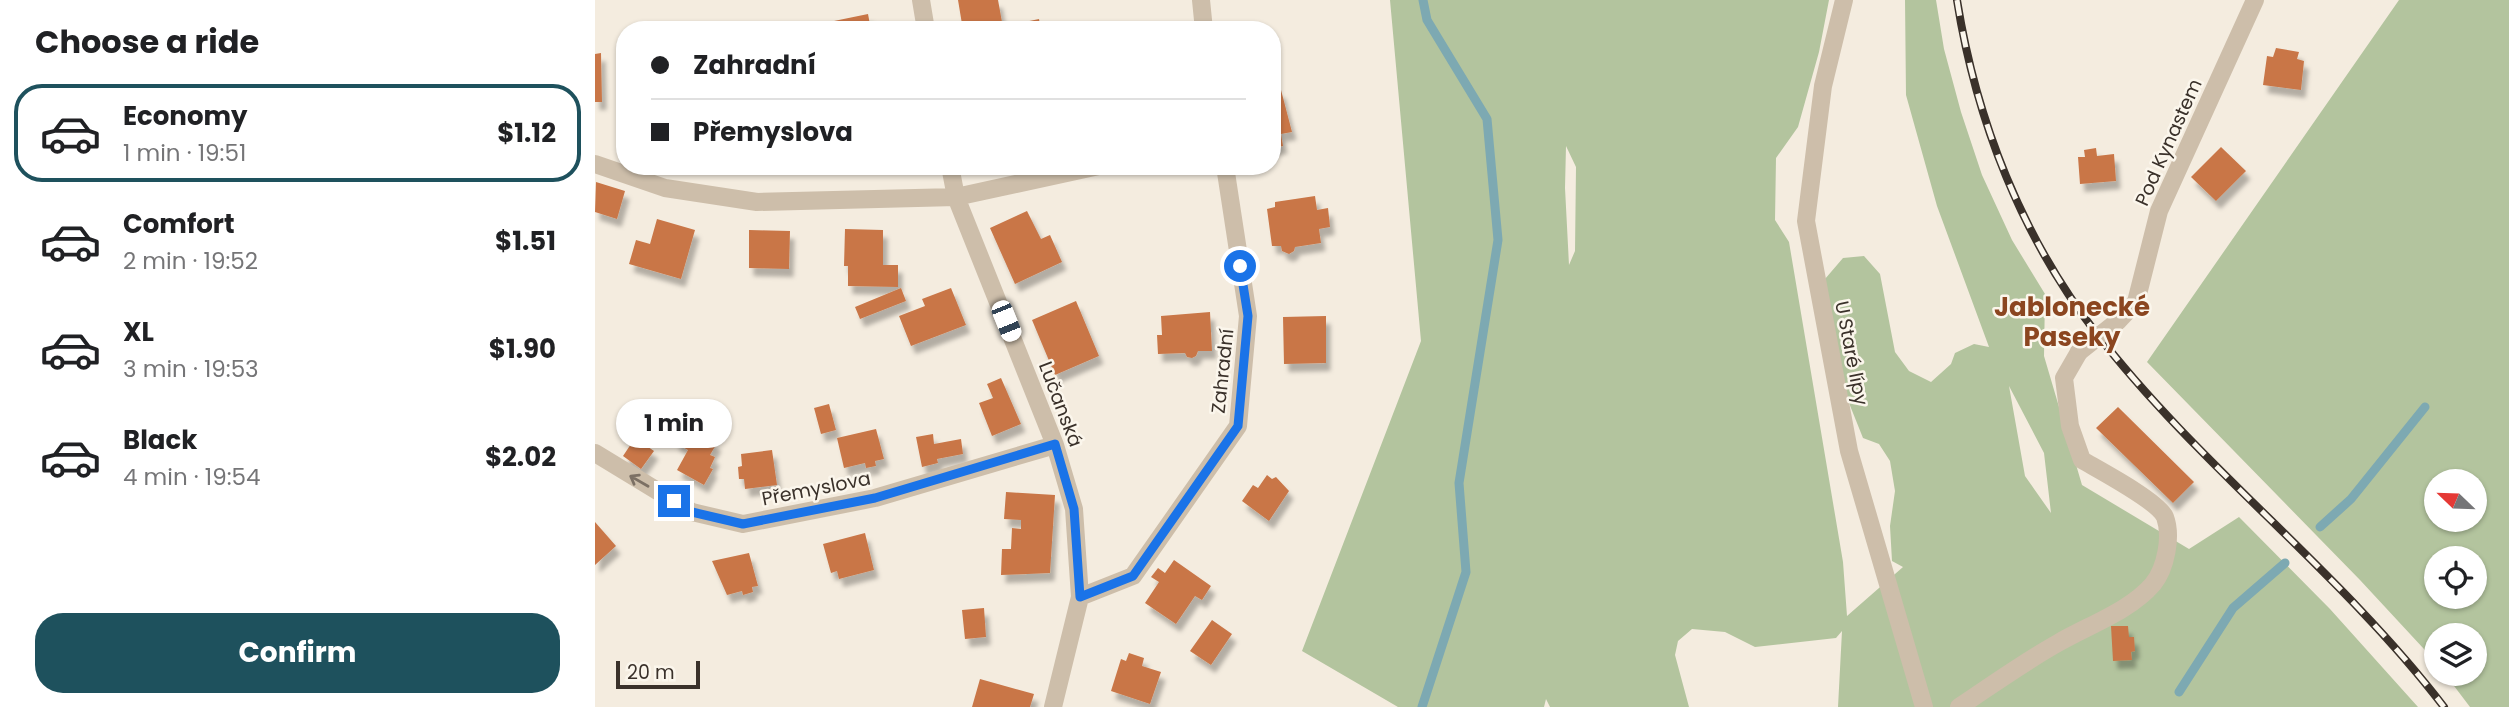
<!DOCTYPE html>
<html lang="en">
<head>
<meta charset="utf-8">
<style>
  body { margin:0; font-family:Poppins,sans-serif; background:#f6f6f6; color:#202124; height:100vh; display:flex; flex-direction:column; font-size:26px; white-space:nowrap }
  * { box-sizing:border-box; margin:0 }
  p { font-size:23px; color:#757577 }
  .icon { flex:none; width:38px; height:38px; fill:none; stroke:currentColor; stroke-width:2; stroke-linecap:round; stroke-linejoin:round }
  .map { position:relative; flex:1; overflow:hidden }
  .details { display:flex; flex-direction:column; background:#fff; width:595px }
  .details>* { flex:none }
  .top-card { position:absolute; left:21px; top:21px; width:665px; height:154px; border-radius:28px; box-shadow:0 2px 5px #0004; display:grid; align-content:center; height:154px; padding:0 35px; background:#fff }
  .needle { width:46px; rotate:293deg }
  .controls { position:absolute; left:1829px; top:469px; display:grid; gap:14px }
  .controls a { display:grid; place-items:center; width:63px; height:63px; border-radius:50%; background:#fff; box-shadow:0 2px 5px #0004; font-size:35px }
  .scale { position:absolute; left:21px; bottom:18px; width:84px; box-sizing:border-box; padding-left:7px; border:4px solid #3a312a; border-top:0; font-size:19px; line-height:24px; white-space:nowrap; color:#3a312a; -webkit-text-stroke:5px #fbf6ec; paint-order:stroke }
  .end { position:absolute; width:32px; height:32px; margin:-16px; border:9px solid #1a73e8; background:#fff; box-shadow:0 0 0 4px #fff }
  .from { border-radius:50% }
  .bubble { position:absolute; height:49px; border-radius:24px; background:#fff; box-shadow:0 2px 5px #0004; font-size:23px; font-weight:700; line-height:49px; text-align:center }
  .car { position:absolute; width:21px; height:42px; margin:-21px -10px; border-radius:9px; box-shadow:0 0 5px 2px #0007; background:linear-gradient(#fff 24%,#345 0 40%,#fff 0 76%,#345 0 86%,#fff 0) }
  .top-card b { display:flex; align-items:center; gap:24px; height:66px; font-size:26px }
  .top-card b+b { border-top:2px solid #e0e0e0 }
  .top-card i { width:18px; height:18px; background:#202124 }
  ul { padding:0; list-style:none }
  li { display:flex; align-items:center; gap:21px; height:98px; margin:0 14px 10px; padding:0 21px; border:4px solid transparent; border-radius:28px }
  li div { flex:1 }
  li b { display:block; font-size:26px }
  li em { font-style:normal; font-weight:700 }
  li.current { border-color:#1e515d }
  li>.icon { width:63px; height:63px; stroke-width:1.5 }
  h2 { padding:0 35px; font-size:32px; line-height:84px }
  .cta { display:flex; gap:14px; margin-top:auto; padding:14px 35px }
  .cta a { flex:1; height:80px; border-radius:28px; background:#1e515d; color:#fff; font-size:28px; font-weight:700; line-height:80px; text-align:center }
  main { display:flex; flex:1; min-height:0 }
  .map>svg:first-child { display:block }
  .green { fill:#b3c49e; fill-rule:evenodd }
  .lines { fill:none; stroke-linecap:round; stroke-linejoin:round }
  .stream { stroke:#7da9b2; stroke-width:9 }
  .building { fill:#c97647; filter:url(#shadow) }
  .street { stroke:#cdbeaa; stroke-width:18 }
  .rail-casing { stroke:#3a312a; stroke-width:8 }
  .rail { stroke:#fbf6ec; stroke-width:5; stroke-dasharray:16; stroke-linecap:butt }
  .street-bridge { stroke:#cdbeaa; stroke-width:18 }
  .oneway { stroke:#7c7064 }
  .route { stroke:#1a73e8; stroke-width:9 }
  .labels { text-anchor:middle; stroke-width:5; stroke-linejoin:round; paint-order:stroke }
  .street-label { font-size:19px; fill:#3a312a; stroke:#fbf6ec }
  .district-label { font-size:26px; font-weight:bold; fill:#8b4620; stroke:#fbf6ec }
</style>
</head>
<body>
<main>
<section class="details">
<h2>Choose a ride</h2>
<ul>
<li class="current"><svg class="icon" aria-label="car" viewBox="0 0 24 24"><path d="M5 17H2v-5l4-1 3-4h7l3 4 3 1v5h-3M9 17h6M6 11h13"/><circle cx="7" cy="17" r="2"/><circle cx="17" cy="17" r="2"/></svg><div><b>Economy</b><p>1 min · 19:51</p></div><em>$1.12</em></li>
<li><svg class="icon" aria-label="car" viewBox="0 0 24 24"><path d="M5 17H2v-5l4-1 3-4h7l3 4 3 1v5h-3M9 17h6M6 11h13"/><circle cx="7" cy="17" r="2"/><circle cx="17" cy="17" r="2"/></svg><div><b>Comfort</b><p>2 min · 19:52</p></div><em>$1.51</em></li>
<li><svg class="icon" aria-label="car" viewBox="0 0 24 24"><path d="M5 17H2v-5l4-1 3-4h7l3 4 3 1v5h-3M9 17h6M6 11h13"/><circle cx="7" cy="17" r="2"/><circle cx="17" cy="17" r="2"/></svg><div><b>XL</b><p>3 min · 19:53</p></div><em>$1.90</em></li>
<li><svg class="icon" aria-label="car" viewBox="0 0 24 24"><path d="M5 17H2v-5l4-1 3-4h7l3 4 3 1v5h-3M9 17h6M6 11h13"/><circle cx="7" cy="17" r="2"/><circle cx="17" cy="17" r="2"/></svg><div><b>Black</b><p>4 min · 19:54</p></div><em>$2.02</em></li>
</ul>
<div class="cta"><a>Confirm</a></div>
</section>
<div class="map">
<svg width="1914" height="707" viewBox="0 0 1914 707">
  <defs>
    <filter id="shadow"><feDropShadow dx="4.5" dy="8" stdDeviation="2" flood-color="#0004"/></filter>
  </defs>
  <rect width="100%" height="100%" fill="#f4ecdf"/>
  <path class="green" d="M795,0h439l-10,52 -21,75 -22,31 -1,62 14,22 54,320 4,54 56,-49 -11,-6 -2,-35 5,-35 -5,-30 -11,-17 -16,-6 -18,-45 -20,-114 18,-21 21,-2 16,18 15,78 14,19 22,11 20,-18 4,-11 19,-9 15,3 -52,-141 -31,-111 -1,-95h31l8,49 17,63 21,63 30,65 33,54 -1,62 38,129 107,64 50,-32 91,92 88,98h-580l4,-76 -6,7 -81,9 -30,-15 -33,-3 -14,12 -3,14 14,52h-139l-4,-8 -2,8h-146l-96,-56 119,-310zM971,146l10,21 -1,84 -6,14 -4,-77zM1414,386l35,67 7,60 -26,-37z
    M1804,0h110v707h-39l-25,-33h30v-39h-39v27l-76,-82 -213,-218zM1841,481h39v39h-39zM1880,558v39h-39v-39z"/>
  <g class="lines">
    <path class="stream" d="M1725,527l31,-28 74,-92
      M1584,692l54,-84 52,-45
      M827,707l44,-135 -7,-89 39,-243 -11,-121 -60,-99 -4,-20"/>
  </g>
  <path class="building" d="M363,0h40l4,22 -39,8z
    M273,14l3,16h-35l-2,-9z
    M444,19l2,11h-24l-2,-6z
    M1681,48l23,4 -2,7 7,2 -3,29 -38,-5 4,-29 6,1z
    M6,53l1,49h-7v-48z
    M686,90l11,42 -11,2 2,12 -11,2v-57z
    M1626,147l25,24 -30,30 -25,-24z
    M1501,148l1,8 17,-2 2,27 -36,3 -2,-27h7l-1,-7z
    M1,182l29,9 -8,28 -22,-7z
    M720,196l2,14 11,-2 2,19 -11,2 2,14 -26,4 -1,4 -5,3 -7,-3 -1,-5h-9l-5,-37 8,-2v-5z
    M432,211l14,28 9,-4 12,27 -47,22 -25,-56z
    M62,219l38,11 -14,49 -52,-15 7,-24 14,4z
    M250,229l38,1v35h15v22l-50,-1v-20h-4z
    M154,230l41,1 -1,38 -40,-1z
    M306,288l5,13 -46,18 -5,-12z
    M356,288l15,37 -55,21 -12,-30 26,-10 -3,-7z
    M481,301l23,55 -44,19 -23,-55z
    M615,312l2,39h-14l-2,5 -4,2 -5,-1 -2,-4 -27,1 -1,-19h5l-1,-19z
    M731,316v47l-42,1 -1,-47z
    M406,378l20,46 -29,12 -13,-33 14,-5 -6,-14z
    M234,404l7,26 -15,4 -7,-26z
    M1523,407l76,75 -21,21 -77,-75z
    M88,425l34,18 -7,12 5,2 -5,11 3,1 -9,16 -27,-15 11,-20 -14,-8z
    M281,429l8,30 -9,2 1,5 -10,2 -1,-5 -21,5 -7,-30z
    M338,434l1,10 27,-5 2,15 -26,5 1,4 -16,4 -6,-30z
    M40,438l19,13 -13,18 -18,-13z
    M177,450l5,35 -32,4 -1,-10h-5l-1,-12 4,-1 -1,-12z
    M672,475l5,4 4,-2 13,14 -20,30 -27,-20 11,-16 5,3z
    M411,492l49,3 -5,78 -49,2 1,-26h9l1,-21 9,1v-9l-17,-1z
    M0,522l21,24 -21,19z
    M270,533l9,37 -35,9 -2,-8 -6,2 -8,-29z
    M154,553l9,33 -6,1 1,5 -10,3 -1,-4 -15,4 -15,-34z
    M579,560l37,26 -9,14 -7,-4 -19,28 -31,-21 14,-21 -8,-5 7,-9 7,5z
    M389,608l2,29 -21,2 -3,-29z
    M617,620l20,14 -21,31 -21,-14z
    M1516,626h17l1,11h5l1,14 -4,1 1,8 -19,1z
    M534,653l15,5 -2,8 19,6 -11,32 -39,-13 10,-32 5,2z
    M385,679l54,15 -4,13h-58z"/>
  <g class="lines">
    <path class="street" d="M326,0l5,30
      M606,0l3,30
      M1249,0l-21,86 -17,135 43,230 75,256
      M0,164l70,24 92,14 199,-5 143,-31
      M355,166l6,31 99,248 19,64 6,88 -27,110
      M1523,321l18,-19 23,-91 96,-211
      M0,453l97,59 51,12 132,-26 180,-53
      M485,597l53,-21 105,-150 10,-110 -23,-150
      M1364,707c33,-22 65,-45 99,-64 31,-18 72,-32 95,-59 13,-16 19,-48 12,-67 -7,-16 -66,-47 -83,-57l-12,-34 -6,-48 15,-26"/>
    <defs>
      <path id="rail" d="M1362,0c19,120 65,238 140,334 104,134 244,238 347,373"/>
    </defs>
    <use href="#rail" class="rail-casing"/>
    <use href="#rail" class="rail"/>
    <path class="street-bridge" d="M1484,352l39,-31"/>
  </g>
  <defs><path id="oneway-shaft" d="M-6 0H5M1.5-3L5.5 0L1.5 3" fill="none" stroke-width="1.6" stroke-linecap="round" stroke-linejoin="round" transform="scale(1.75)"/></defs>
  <use class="oneway" href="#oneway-shaft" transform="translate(44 481) rotate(-150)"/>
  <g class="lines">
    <path class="route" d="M79,501l18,11 51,12 132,-26 180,-54 19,65 6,88 53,-21 105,-150 10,-110 -8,-50"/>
  </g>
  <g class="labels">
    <g class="street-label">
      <text transform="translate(1573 142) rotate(-66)" y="7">Pod Kynastem</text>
      <text transform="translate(1257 353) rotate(79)" y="7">U Staré lípy</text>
      <text transform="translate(627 371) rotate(-84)" y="7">Zahradní</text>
      <text transform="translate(466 404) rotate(69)" y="7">Lučanská</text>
      <text transform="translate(221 488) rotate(-11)" y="7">Přemyslova</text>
    </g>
    <g class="district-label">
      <text x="1477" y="316">Jablonecké<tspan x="1477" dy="30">Paseky</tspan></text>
    </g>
  </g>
</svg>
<div class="controls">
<a><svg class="needle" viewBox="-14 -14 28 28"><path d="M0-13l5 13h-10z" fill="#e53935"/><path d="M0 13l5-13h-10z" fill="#757577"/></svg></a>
<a><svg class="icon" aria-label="locate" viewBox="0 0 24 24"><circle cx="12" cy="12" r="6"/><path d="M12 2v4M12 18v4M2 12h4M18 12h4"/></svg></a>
<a><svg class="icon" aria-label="layers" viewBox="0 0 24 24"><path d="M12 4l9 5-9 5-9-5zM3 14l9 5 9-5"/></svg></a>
</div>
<div class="scale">20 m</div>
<i class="end from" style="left:645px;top:266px"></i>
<i class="end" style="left:79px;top:501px"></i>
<div class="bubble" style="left:21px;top:399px;width:116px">1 min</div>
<i class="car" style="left:411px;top:321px;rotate:158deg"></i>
<div class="top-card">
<b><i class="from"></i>Zahradní</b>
<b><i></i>Přemyslova</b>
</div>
</div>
</main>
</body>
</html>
